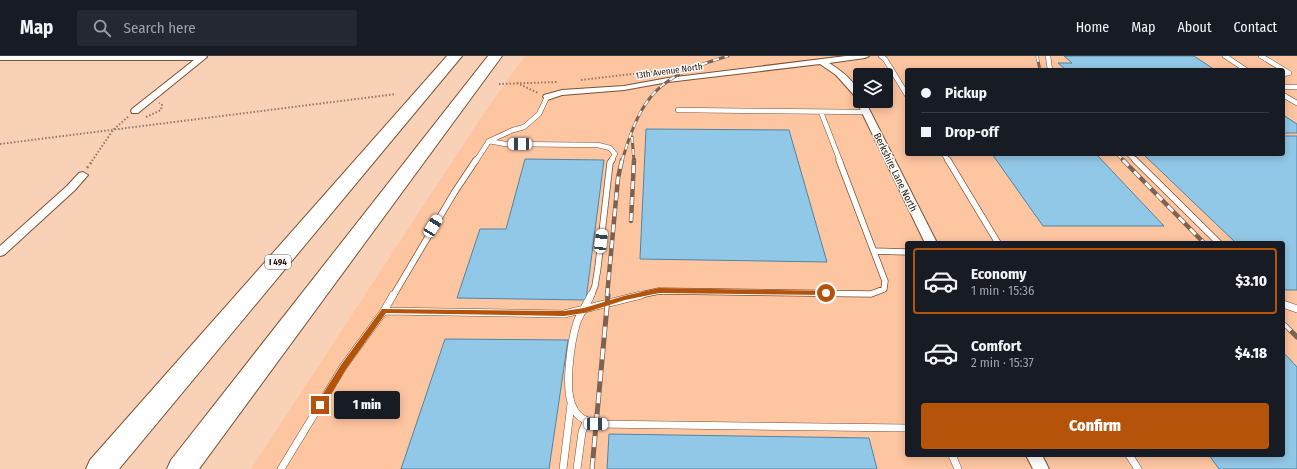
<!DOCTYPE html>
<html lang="en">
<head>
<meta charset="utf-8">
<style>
  body { margin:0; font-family:"Fira Sans Condensed",sans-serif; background:#242831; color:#f1f3f6; height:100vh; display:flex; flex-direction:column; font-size:15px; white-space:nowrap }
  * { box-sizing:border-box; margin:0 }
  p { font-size:13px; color:#9ea1a6 }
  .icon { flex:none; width:22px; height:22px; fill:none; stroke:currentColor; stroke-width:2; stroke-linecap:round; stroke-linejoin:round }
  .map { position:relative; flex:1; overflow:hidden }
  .drawer { position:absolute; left:905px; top:185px; width:380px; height:216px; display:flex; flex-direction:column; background:#171b24; border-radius:4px; box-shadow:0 2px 10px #0003 }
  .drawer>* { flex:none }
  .guide { position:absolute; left:905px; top:12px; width:380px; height:88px; border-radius:4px; box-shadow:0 2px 10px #0003; display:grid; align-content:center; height:88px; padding:0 16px; background:#171b24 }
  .tools { position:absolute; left:853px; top:12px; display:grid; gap:8px }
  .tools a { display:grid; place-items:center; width:40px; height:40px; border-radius:4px; background:#171b24; box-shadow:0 2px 10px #0003; font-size:20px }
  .end { position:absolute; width:18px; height:18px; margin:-9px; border:5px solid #b45309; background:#fff; box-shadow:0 0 0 2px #fff }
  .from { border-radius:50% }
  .bubble { position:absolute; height:28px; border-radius:4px; background:#171b24; box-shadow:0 2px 10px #0003; font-size:13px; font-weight:800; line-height:28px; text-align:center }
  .car { position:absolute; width:12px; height:24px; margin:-12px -6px; border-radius:5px; box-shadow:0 0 3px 1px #0007; background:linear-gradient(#fff 24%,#345 0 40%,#fff 0 76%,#345 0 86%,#fff 0) }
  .guide b { display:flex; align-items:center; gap:14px; height:38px; font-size:15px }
  .guide b+b { border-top:1px solid #363941 }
  .guide i { width:10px; height:10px; background:#f1f3f6 }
  ul { padding:7px 0 0; list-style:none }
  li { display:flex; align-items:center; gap:12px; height:66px; margin:0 8px 6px; padding:0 8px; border:2px solid transparent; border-radius:4px }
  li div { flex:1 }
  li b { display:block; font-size:15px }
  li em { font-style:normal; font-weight:800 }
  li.current { border-color:#b45309 }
  li>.icon { width:36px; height:36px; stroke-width:1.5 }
  .cta { display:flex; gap:8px; margin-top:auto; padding:8px 16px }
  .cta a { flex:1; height:46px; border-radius:4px; background:#b45309; color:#fff; font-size:16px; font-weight:800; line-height:46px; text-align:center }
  header { display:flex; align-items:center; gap:24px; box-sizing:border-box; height:56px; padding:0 20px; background:#171b24; border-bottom:1px solid #363941 }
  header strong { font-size:19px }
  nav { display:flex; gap:22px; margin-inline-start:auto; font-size:14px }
  .search { width:280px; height:36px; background:#242831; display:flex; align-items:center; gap:10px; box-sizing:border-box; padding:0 14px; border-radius:4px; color:#9ea1a6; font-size:15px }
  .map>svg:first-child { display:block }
  .built { fill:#fec5a1; fill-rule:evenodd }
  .building { fill:#92c8e7; stroke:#5085a2 }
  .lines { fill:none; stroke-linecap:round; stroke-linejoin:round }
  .service-far2-casing { stroke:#7d5235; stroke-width:5.5 }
  .service-far1-casing { stroke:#7d5235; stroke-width:7 }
  .service-casing { stroke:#7d5235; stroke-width:8 }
  .minor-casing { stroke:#7d5235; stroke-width:2 }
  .motorway-casing { stroke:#7d5235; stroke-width:2 }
  .path-far1 { stroke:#957764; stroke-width:2; stroke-dasharray:1.5 2; stroke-linecap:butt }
  .path { stroke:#957764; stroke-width:2.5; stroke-dasharray:2 3; stroke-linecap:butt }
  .service-far2 { stroke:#fff; stroke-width:4.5 }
  .service-far1 { stroke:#fff; stroke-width:5.5 }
  .service { stroke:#fff; stroke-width:7 }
  .minor { fill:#fff; fill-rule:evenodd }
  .motorway { fill:#fff; fill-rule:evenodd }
  .rail-far2-casing { stroke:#7d6251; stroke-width:3 }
  .rail-far1-casing { stroke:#7d6251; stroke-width:4.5 }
  .rail-casing { stroke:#7d6251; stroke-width:5 }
  .rail-far2 { stroke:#fbfbfb; stroke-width:2; stroke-dasharray:6; stroke-linecap:butt }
  .rail-far1 { stroke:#fbfbfb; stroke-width:3; stroke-dasharray:8; stroke-linecap:butt }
  .rail { stroke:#fbfbfb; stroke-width:3.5; stroke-dasharray:11; stroke-linecap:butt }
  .route { fill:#b45309 }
  .labels { text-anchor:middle; stroke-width:3; stroke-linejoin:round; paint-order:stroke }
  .far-street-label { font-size:9px; fill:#29170b; stroke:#fbfbfb }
  .shield { fill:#fbfbfb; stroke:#685b53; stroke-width:1 }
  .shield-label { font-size:9px; font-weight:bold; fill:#29170b }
  .street-label { font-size:10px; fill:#29170b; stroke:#fbfbfb }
</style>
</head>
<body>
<header>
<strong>Map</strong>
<div class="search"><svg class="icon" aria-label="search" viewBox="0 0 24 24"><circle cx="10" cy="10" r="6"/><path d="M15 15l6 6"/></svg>Search here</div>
<nav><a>Home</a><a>Map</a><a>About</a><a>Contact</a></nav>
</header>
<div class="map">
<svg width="1297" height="413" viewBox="0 0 1297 413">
  <rect width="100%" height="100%" fill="#f9d1b7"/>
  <path class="built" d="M525,0h772v413h-1046l229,-350zM907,14h376v84h-376zM860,19h26v26h-26zM907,187h376v212h-376z"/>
  <path class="building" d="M1064,0h130l21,14h-149l-8,-7h14z
    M1283,59l14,9v9h-14z
    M646,73l143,1 38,132 -187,-3z
    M1283,80h14v154h-11l-3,-2v-45h-47l-93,-89h140z
    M992,98h104l68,72h-121z
    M525,103l79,1 -18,140 -129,-2 23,-69h26z
    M445,283l123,1 -19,129h-148z
    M1283,296l14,15v102h-78l-10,-14h74z
    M609,378l260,4 8,31h-270z"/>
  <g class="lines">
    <defs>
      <path id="service-far2" d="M881,0l4,3 22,36
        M1048,0l2,14
        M1225,0l21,14
        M1261,0l28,17 -6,1
        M1283,31h14
        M1283,39l14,8
        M678,54l189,2
        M821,56l19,49
        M489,85l16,3 93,1 12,3 5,6 -4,7
        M944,98l4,7
        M1129,98l7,7
        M476,105l13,-20 24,-11 11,-3 15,-13 8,-17"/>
      <path id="service-far1" d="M948,104l50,83
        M1135,104l84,83
        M874,195l33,1
        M393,240l61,-103 22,-33
        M591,240l4,-10 3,-19 12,-104 2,-3
        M636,240l23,-5 212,3 13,-5 1,-8 -46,-121"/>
      <path id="service" d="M591,239c-4,9 -10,17 -14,27 -6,19 -14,70 -3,87 4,9 13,12 22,15l311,4
        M1283,248l14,5
        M384,255l9,-16
        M952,399l6,14
        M1129,399l9,14
        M281,413l62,-102 41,-56 180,3 77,-19
        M563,413l8,-65
        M577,413l5,-37 4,-10"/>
      <path id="minor" d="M0,0h206l1,1 -69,56h-6l-1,-2 1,-2 62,-49h-194z
        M846,0h23l-4,2 -36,5c13,8 31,21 31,38h5l72,142h-12l-72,-149 -17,-19 -16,-11 -152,18 -44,8 -62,5 -15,5 -4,-3 1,-2 18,-5 62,-4 44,-8z
        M83,116l5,3 -13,15 -71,65 -4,1v-10l67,-60 12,-13z
        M1026,399h16l7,14h-16z"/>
      <path id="motorway" d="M447,0h15l-343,413h-33l4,-9z
        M488,0h14l-303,413h-32l4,-9z"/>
    </defs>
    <use href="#service-far2" class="service-far2-casing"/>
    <use href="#service-far1" class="service-far1-casing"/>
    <use href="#service" class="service-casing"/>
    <use href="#minor" class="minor-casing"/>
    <use href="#motorway" class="motorway-casing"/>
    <path class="path-far1" d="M581,24l77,-9
      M517,27l21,10
      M499,28l59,-2
      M146,61l15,-7 1,-5 -3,-2
      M0,88l396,-50
      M92,105l21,-31 16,-14"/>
    <path class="path" d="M87,112l6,-8"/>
    <use href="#service-far2" class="service-far2"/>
    <use href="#service-far1" class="service-far1"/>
    <use href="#service" class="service"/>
    <use href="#minor" class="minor"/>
    <use href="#motorway" class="motorway"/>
    <defs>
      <path id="rail-far2" d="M1037,0l3,14
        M632,81l2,24
        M1117,98l7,7
        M622,105c20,-69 38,-85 106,-105"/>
      <path id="rail-far1" d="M1123,104l81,83
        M631,165l3,-61
        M607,240l11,-118 4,-18"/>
      <path id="rail" d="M1283,267l14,14
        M592,413l16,-174"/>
    </defs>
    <use href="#rail-far2" class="rail-far2-casing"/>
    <use href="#rail-far1" class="rail-far1-casing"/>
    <use href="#rail" class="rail-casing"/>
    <use href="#rail-far2" class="rail-far2"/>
    <use href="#rail-far1" class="rail-far1"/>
    <use href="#rail" class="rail"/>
  </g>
  <path class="route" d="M659,232l167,3 3,2 -3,2 -167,-2 -34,7 -41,13 -20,3 -178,-3 -40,56 -23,39h-3l-4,-3 25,-40 41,-56 182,2 20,-3 40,-12z"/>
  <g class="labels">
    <g class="far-street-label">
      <text transform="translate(669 15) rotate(-8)" y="3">13th Avenue North</text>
    </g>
    <rect class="shield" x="265" y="199" width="26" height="14" rx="3"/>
    <g class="shield-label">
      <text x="278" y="209">I 494</text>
    </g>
    <g class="street-label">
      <text transform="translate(896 116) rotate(64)" y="4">Berkshire Lane North</text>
    </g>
  </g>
</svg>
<div class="tools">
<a><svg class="icon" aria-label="layers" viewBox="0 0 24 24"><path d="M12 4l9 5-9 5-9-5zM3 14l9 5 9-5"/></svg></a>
</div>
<i class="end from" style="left:826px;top:237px"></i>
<i class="end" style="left:320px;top:349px"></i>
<div class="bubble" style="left:334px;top:335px;width:66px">1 min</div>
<i class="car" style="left:520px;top:88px;rotate:270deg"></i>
<i class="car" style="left:433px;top:170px;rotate:31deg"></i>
<i class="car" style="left:601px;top:185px;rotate:7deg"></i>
<i class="car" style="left:596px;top:368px;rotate:91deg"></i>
<div class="guide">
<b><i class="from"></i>Pickup</b>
<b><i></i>Drop-off</b>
</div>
<section class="drawer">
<ul>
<li class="current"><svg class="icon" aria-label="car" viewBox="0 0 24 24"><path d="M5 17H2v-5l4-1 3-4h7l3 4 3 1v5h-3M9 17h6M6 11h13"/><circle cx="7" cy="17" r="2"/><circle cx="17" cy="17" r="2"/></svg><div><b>Economy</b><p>1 min · 15:36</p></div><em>$3.10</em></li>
<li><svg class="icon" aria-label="car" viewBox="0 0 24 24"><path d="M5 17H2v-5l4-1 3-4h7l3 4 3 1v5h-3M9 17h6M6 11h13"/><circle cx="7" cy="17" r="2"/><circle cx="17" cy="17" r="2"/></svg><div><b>Comfort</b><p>2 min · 15:37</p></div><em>$4.18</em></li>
</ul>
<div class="cta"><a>Confirm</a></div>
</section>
</div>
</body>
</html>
